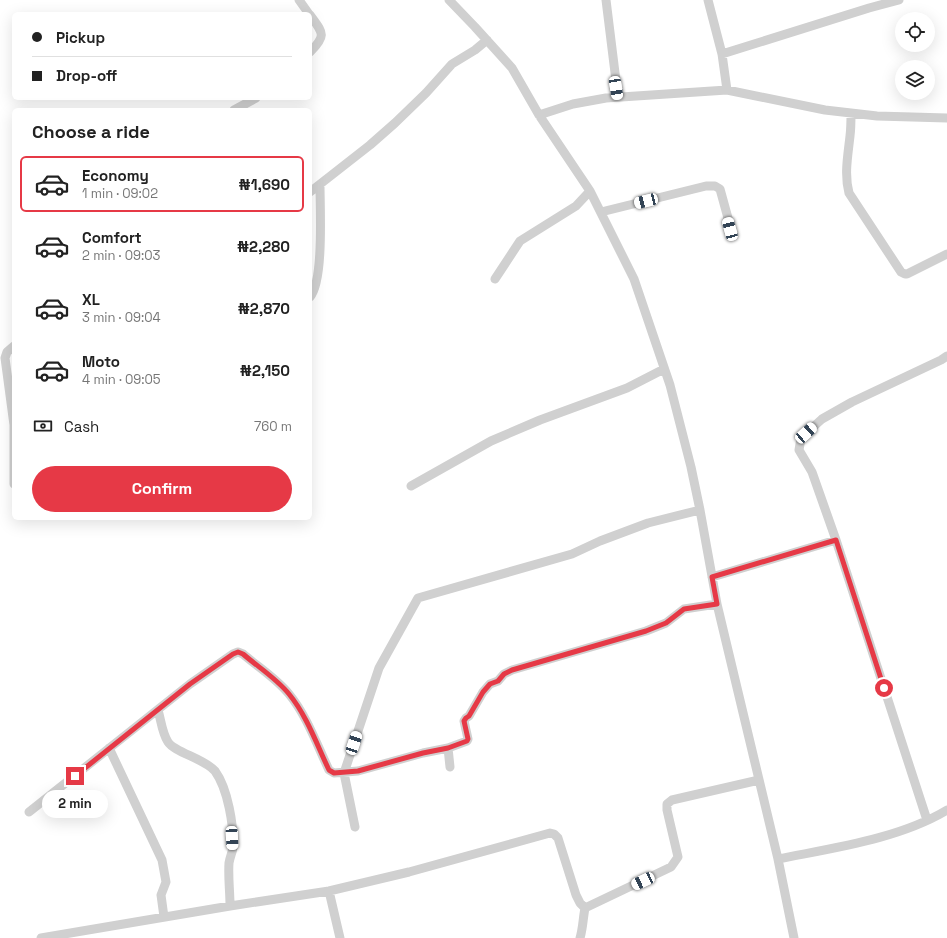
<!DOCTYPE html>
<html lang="en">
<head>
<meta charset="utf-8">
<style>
  body { margin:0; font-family:"Space Grotesk",sans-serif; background:#f6f6f6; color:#222; height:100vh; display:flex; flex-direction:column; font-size:15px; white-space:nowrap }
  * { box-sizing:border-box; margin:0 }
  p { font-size:13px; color:#767676 }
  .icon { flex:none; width:22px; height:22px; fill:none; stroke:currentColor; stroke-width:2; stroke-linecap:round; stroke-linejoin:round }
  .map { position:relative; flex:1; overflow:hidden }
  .panel { position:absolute; left:12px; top:108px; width:300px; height:412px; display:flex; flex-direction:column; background:#fff; border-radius:6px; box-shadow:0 4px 16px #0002 }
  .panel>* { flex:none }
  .banner { position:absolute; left:12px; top:12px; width:300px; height:88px; border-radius:6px; box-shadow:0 4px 16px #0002; display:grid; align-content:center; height:88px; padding:0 20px; background:#fff }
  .tools { position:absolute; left:895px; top:12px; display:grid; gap:8px }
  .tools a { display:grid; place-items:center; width:40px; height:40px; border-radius:50%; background:#fff; box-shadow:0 4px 16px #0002; font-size:20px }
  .end { position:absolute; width:18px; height:18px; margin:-9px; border:5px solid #e63946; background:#fff; box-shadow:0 0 0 2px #fff }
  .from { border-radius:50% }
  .bubble { position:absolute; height:28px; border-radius:14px; background:#fff; box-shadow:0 4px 16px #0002; font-size:13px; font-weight:700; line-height:28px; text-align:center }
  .car { position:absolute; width:12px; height:24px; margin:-12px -6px; border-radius:5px; box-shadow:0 0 3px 1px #0007; background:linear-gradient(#fff 24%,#345 0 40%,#fff 0 76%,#345 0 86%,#fff 0) }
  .banner b { display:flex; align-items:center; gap:14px; height:38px; font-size:15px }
  .banner b+b { border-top:1px solid #e0e0e0 }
  .banner i { width:10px; height:10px; background:#222 }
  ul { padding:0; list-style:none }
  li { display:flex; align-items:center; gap:12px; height:56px; margin:0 8px 6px; padding:0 12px; border:2px solid transparent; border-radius:6px }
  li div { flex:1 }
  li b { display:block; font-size:15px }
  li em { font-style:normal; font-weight:700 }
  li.on { border-color:#e63946 }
  li>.icon { width:36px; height:36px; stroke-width:1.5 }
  h2 { padding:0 20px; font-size:18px; line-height:48px }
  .pay { display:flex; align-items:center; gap:10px; height:44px; padding:0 20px; font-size:15px }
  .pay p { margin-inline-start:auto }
  .action { display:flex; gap:8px; margin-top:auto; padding:8px 20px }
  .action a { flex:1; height:46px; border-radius:24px; background:#e63946; color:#fff; font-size:16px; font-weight:700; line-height:46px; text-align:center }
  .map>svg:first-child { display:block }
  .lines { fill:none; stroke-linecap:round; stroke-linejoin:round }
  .minor { stroke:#d0d0d0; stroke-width:9 }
  .route { stroke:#e63946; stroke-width:5 }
</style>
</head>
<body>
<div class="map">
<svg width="947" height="938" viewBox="0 0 947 938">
  <rect width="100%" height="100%" fill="#fff"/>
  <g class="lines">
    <path class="minor" d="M299,0l10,14
      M449,0l26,27 37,41 27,47 51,76 44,88 36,106 21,82 9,43 17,94 61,255 16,79
      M606,0l12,97
      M708,0l14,54 5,36
      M310,15c13,18 17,20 0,37
      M722,54l147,-46 30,-8
      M234,110l22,-12
      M851,113c0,8 0,15 -1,23 -2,19 -6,38 -1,57l52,79 4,2h2l40,-20
      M539,115l34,-11 33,-6 121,-8 98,20 52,6 70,2
      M310,192l60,-47 25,-22 31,-30 26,-29 23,-14 12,-10
      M601,212l105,-26h9l5,3 11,40
      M495,279l25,-38 56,-35 14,-15
      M310,297c14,-16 10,-89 10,-112
      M14,484v-59l-9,-67 2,-6 7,-6
      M411,486l80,-45 49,-21 87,-32 37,-19
      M712,577l124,-37
      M158,710c3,10 4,23 10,32 6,10 37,17 47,29 13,18 19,55 18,77 -1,5 -3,9 -4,15 -1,14 1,28 1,43
      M109,748l53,112 4,22 -5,13 3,22
      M450,767l-2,-19 19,-7 1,-2 -4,-18 2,-3 3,-2 14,-24 7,-8 8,-3 6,-7 8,-4 134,-39 20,-8 18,-14 33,-5
      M29,812l161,-128 43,-30 5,-2 5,2c15,13 33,24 46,40 18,22 28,51 40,76l5,3 24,-2 65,-18 25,-5
      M927,820l-91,-280 -24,-68 -13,-22 2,-12 21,-19 30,-17 89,-42 6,-4
      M355,827l-11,-54 35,-105 39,-70 154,-44 28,-13 48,-18 52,-13
      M778,859c54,-11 121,-20 169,-49
      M329,891l11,47
      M585,908l86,-41 7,-10 -11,-47v-6l5,-4 87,-20
      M41,938l189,-32 99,-15 80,-19 141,-39 4,1 4,4 18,57 4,8 5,5
      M580,938c3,-10 3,-20 5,-30"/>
  </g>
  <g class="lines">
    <path class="route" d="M75,776l115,-92 43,-30 5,-2 5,2c15,13 33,24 46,40 18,22 28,51 40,76l5,3 24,-2 65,-18 25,-5 19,-7 1,-2 -4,-18 2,-3 3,-2 14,-24 7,-8 8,-3 6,-7 8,-4 134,-39 20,-8 18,-14 33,-5 -5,-27 124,-37 48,148"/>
  </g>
</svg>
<div class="tools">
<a><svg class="icon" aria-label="locate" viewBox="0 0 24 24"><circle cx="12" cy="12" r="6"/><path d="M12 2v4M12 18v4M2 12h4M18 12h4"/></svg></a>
<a><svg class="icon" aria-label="layers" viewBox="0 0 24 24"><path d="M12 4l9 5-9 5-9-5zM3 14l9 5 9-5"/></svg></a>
</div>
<i class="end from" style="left:884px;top:688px"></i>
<i class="end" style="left:75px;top:776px"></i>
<div class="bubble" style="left:42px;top:790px;width:66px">2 min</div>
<i class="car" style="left:616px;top:88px;rotate:171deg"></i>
<i class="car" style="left:646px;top:201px;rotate:256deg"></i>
<i class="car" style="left:730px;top:229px;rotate:345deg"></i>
<i class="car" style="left:806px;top:433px;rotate:48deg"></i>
<i class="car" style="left:354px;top:743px;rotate:18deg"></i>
<i class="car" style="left:232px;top:838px;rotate:177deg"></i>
<i class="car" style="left:643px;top:881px;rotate:245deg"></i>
<div class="banner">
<b><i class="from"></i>Pickup</b>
<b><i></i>Drop-off</b>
</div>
<section class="panel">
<h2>Choose a ride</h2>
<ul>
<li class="on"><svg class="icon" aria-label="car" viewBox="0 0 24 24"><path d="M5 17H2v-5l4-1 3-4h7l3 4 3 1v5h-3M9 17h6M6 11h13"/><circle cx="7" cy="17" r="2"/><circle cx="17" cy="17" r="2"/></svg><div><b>Economy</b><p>1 min · 09:02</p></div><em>₦1,690</em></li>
<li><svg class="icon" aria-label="car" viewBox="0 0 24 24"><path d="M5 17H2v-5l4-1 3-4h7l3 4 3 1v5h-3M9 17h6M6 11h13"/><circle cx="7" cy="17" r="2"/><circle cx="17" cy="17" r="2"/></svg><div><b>Comfort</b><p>2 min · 09:03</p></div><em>₦2,280</em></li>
<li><svg class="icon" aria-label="car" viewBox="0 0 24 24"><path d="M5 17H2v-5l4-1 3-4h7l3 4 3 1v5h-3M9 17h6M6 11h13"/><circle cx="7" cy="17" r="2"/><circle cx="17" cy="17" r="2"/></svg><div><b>XL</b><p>3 min · 09:04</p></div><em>₦2,870</em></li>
<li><svg class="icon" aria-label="car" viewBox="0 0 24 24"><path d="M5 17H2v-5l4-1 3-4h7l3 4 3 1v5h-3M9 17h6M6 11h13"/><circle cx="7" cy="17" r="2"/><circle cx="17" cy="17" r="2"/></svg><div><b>Moto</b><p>4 min · 09:05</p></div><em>₦2,150</em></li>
</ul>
<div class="pay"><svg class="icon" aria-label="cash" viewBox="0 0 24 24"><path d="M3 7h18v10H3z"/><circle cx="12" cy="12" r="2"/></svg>Cash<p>760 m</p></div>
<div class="action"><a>Confirm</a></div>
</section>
</div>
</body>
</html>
